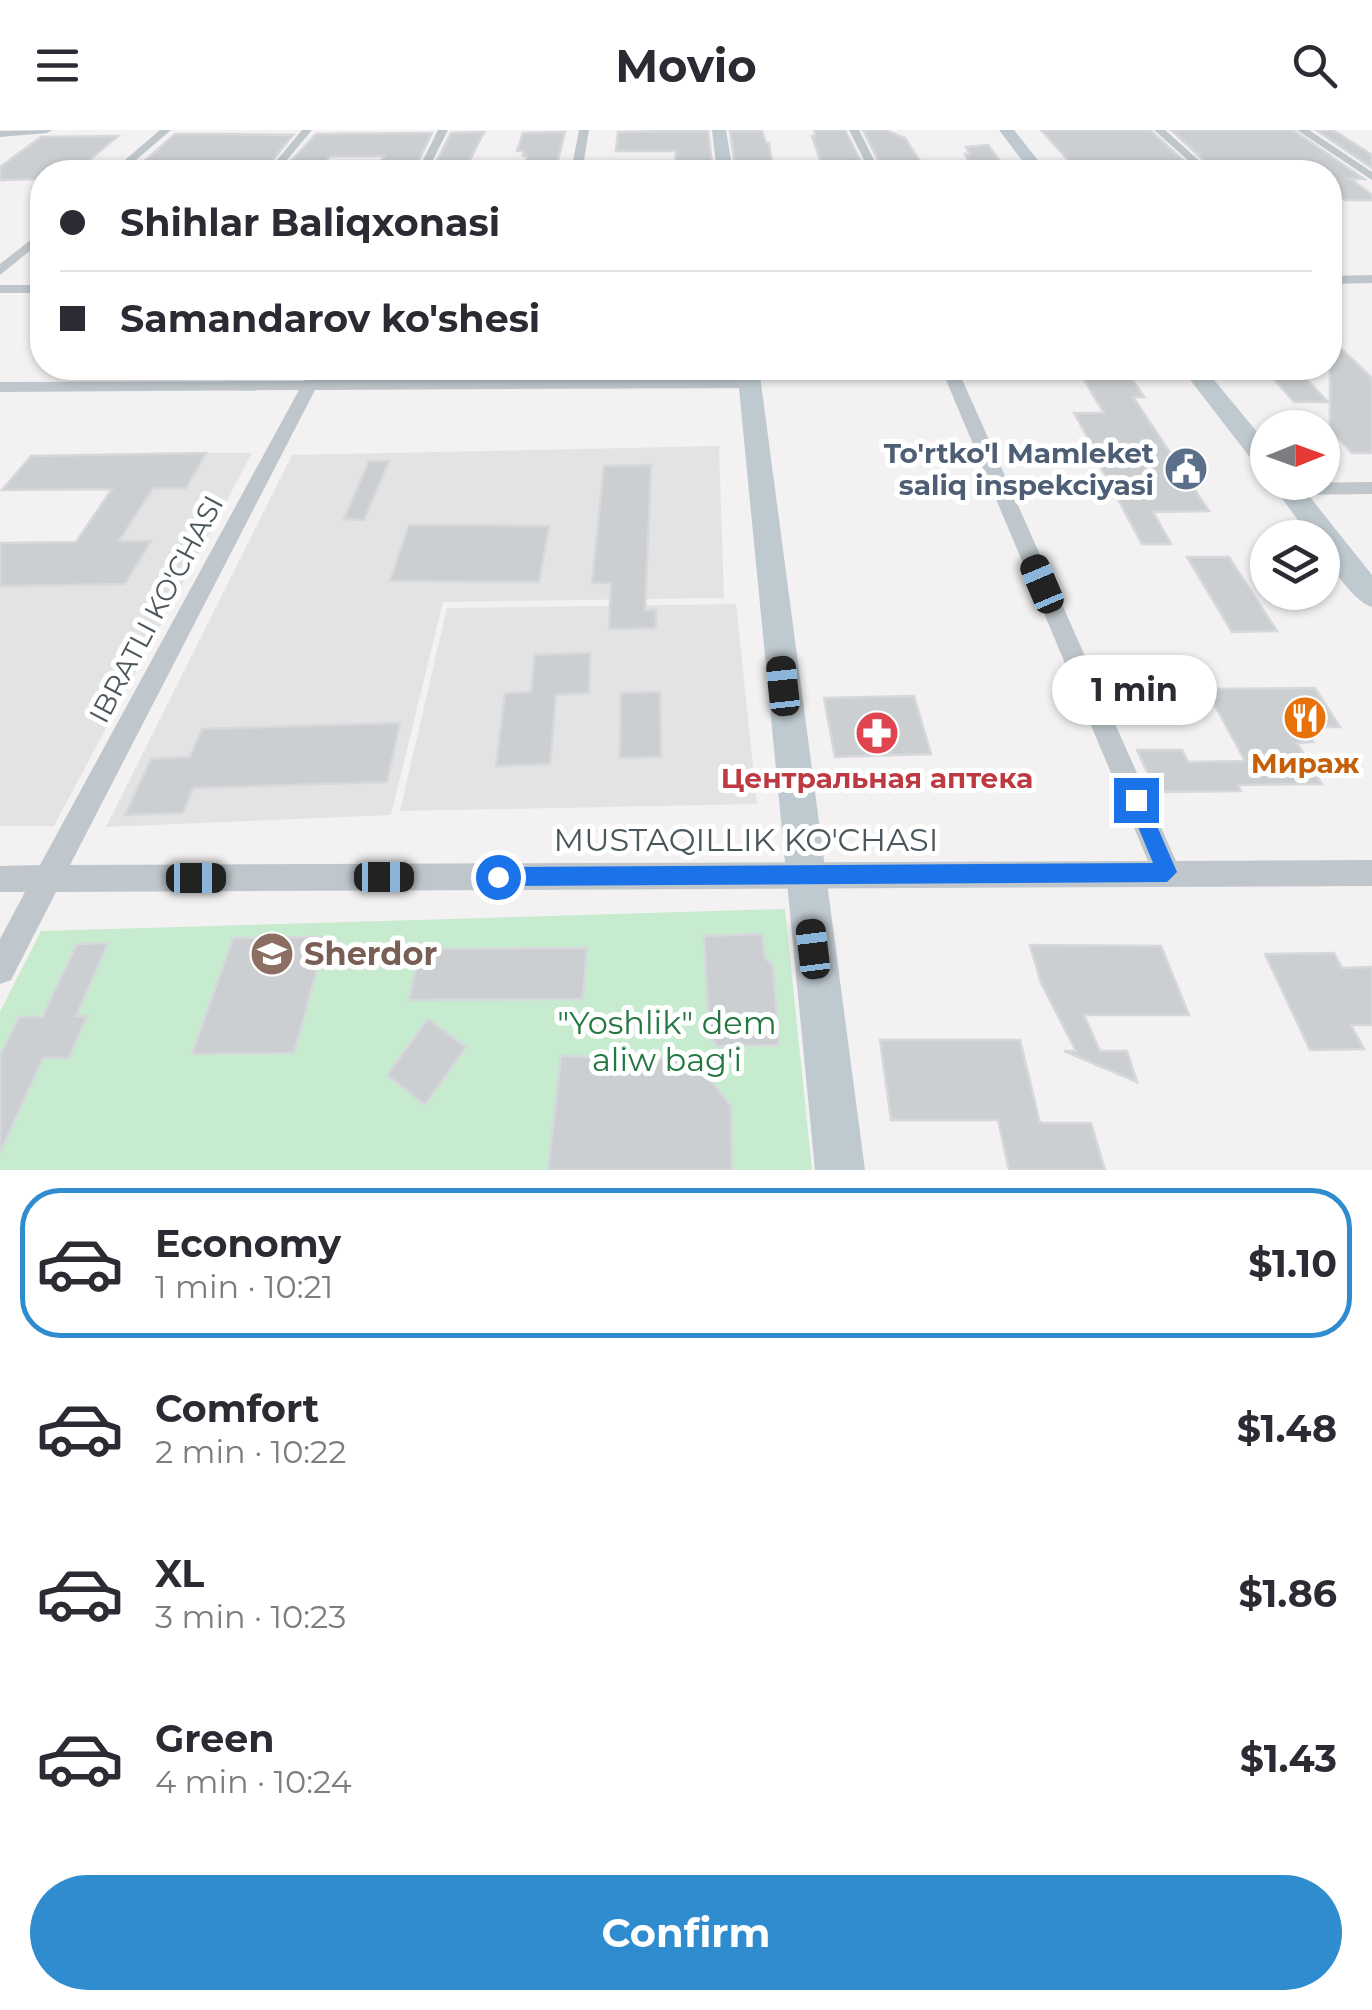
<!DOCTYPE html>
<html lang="en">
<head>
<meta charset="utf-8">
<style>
  body { margin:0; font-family:Montserrat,sans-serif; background:#f7f7f7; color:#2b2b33; height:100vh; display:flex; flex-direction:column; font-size:38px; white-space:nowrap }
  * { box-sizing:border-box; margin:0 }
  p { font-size:32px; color:#7c7c81 }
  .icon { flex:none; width:55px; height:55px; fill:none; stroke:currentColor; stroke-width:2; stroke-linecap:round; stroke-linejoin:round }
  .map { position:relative; height:1040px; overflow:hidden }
  .panel { display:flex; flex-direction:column; background:#fff; flex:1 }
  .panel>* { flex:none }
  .banner { position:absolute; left:30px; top:30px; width:1312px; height:220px; border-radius:40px; box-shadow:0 2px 8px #0004; display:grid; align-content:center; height:220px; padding:0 30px; background:#fff }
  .needle { width:65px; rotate:89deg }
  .tools { position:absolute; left:1250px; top:280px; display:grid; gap:20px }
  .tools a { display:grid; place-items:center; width:90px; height:90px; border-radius:50%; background:#fff; box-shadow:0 2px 8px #0004; font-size:50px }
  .end { position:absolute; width:45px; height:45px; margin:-22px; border:12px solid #1a73e8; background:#fff; box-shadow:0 0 0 5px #fff }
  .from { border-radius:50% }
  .bubble { position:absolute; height:70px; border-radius:35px; background:#fff; box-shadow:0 2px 8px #0004; font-size:32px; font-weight:700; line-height:70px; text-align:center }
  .car { position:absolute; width:30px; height:60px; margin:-30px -15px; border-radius:12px; box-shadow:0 0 8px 2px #0007; background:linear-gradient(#222 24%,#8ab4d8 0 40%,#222 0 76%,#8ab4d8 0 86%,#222 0) }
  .banner b { display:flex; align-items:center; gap:35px; height:95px; font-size:38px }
  .banner b+b { border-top:2px solid #e1e1e2 }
  .banner i { width:25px; height:25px; background:#2b2b33 }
  ul { padding:18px 0 0; list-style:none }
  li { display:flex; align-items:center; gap:30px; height:150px; margin:0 20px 15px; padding:0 10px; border:5px solid transparent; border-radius:40px }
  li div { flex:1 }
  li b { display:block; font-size:38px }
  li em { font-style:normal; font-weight:700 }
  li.selected { border-color:#2f8dcf }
  li>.icon { width:90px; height:90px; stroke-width:1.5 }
  .action { display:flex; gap:20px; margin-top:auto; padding:20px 30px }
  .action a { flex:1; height:115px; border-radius:60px; background:#2f8dcf; color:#fff; font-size:40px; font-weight:700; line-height:115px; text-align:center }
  header { display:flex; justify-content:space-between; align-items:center; height:130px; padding:0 30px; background:#fff; font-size:45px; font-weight:700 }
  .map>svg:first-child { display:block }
  .education { fill:#e4e3e3 }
  .green { fill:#c6ebcf }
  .building { fill:#cccfd2; stroke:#d6d8dc; stroke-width:2.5 }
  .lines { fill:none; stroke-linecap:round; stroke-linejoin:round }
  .street { fill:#bfc7cc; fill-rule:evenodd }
  .secondary { fill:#bfcad0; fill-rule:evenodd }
  .route { fill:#1a73e8 }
  .labels { text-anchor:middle; stroke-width:10; stroke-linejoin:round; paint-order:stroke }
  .service-label { font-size:28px; font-weight:bold; fill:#4e5e75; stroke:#fff; text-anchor:end }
  .street-label { font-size:28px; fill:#4b575c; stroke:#fff }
  .food-label { font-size:28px; font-weight:bold; fill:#c56008; stroke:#fff }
  .health-label { font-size:28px; font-weight:bold; fill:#be3a42; stroke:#fff }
  .near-street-label { font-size:32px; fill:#4b575c; stroke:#fff }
  .near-education-label { font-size:32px; font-weight:bold; fill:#785e54; stroke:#fff; text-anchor:start }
  .near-park-label { font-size:32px; fill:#237741; stroke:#fff }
</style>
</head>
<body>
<header><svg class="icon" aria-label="menu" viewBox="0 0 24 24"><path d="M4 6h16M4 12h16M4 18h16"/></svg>Movio<svg class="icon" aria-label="search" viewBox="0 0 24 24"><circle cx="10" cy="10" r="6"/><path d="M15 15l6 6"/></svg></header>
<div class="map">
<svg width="1372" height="1040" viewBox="0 0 1372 1040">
  <rect width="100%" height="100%" fill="#f3f1f2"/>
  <path class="education" d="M719,316l5,152 -281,4 -52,213 -285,12 186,-372z
    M206,323h46l-198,373h-54v-240l150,-45h-31l34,-53h33z
    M736,474l21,200 -357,7 47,-203z"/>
  <path class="green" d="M785,779l27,261h-812v-158l41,-81z"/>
  <path class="building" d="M814,0h31l21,42h-28l-3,-7h-13l-10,-29h4z
    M863,0h22l20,8 22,34h-43z
    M1041,0h109l46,42h-117z
    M1171,0h122l71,49h-13l21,16v5h-27l-15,-6v-22h-114z
    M1316,0h17l39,25v13z
    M673,1h35l5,41h-38l1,-21h-60l2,-19z
    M730,1h32l4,12h3l4,29h-37z
    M484,2l-20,40h-33l20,-39z
    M565,2l-10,40 -32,-2 4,-14h-4l1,-5h-7l6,-18z
    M432,3l-19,39h-39l10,-16h-54l-12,16h-37l35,-38z
    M175,4h46l72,1 -30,37h-131z
    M118,6l-43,36h-33v7l-42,1v-13l41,-30z
    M988,15l20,27h-33l-10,-18h5l-4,-7z
    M1330,208l42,40v75h-20l-22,-24z
    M1077,238h48l19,29h-11l76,114 -56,1 18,32h-29l-42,-78h4l-30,-53h30z
    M1264,238h32l32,34h-34z
    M206,323l-20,35h-33l-34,53h32l-26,43 -125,2v-43l76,-1 36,-53 -110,1 29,-34z
    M369,331h20l-25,59 -20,-1z
    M651,335l-6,145h11v18l-47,1 2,-46h-19l12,-117z
    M409,395l140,1 -10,56 -149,-1z
    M1187,427h42l48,74 -45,1z
    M590,523l-1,40 -33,2 -6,69 -54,2 9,-73 26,-1 4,-37z
    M1315,558l25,39h-37l10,15 -16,1 25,41 -84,1 3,6 -85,1 -19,-42h45l6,12 57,-1 -39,-72z
    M660,562l1,65 -41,1 1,-65z
    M914,566l17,58 -96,3 -11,-59z
    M400,593l-13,59 -194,6 -10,25 -58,2 26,-56 39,-2 12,-28z
    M762,804l3,24 8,7 6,80 -62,1 -8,-12 -5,-98z
    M326,807l-32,116 -102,1 41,-116z
    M108,813l-32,73h11l-18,42h-26l-43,95v-97l19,-39h23l35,-73z
    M1030,815l131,1 28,69h-105l16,36h27l10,31 -73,-31h12l-35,-68z
    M587,818l-4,51 -174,1 11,-51z
    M1334,823l8,15 30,-1v58h-21l13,24 -54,1 -45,-96z
    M428,889l38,28 -41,58 -38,-30z
    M880,910h140l20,83h51l14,47h-96l-11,-50h-107z
    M561,926l132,3 38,47 1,64h-184z"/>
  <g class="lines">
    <path class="street" d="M52,0l-5,3 -47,4v-6z
      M160,0h11l-49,42h-11z
      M302,0h10l-35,42h-10z
      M438,0h10l-21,42h-10z
      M579,0h10l-7,42h-11z
      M849,0h10l21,42h-10z
      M1154,0h11l47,42h-11z
      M1297,0h12l63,42v8z
      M42,101v10l-42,34v-11z
      M1372,145v8l-42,1v-8z
      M0,155h42v8h-42z
      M311,238h16l-7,12 429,-2 8,5 -8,5 -434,2 -245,475 1078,-4 -207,-493h16l219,493 196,-1v26l-1316,6 -45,88 -11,4v-45l25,-47h-25v-26l40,-1 259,-475 -299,2v-10l304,-1z
      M1372,352v12l-83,1 -9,-6 9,-6z"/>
    <path class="secondary" d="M712,0h14l7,42h-16z
      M999,0h15l33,42h-16z
      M737,238h22l106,802h-50z
      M1181,238h23l64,77v26l-9,-2z
      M1270,352h28l74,93v32c-20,-6 -50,-49 -50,-69h-11z"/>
  </g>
  <path class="route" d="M1136,662l7,2 34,78 -10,10 -669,4 -10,-9 10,-10 655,-4 -26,-63z"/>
  <defs>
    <symbol id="civic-disc" viewBox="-11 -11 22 22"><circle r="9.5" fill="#5c6f8a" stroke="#fff"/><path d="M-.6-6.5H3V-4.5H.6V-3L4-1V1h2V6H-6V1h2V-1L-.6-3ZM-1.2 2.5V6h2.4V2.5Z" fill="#fff"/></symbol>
    <symbol id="restaurant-disc" viewBox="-11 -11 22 22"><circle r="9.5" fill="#e8710a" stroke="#fff"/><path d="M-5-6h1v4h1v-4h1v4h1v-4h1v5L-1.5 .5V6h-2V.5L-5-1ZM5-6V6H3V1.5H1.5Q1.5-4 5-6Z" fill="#fff"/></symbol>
    <symbol id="pharmacy-disc" viewBox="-11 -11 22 22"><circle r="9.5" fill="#e0444e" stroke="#fff"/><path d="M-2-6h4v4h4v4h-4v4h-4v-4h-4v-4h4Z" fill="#fff"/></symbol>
    <symbol id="school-disc" viewBox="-11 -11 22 22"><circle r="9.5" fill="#8d6e63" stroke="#fff"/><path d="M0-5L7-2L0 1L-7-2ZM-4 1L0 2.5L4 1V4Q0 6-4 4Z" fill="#fff"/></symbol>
  </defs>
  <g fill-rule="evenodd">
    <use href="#civic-disc" x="1161" y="314" width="50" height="50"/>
    <use href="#restaurant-disc" x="1280" y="563" width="50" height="50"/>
    <use href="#pharmacy-disc" x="852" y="578" width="50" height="50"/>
    <use href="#school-disc" x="247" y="799" width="50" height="50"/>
  </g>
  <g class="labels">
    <g class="service-label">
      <text x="1154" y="333">To'rtko'l Mamleket<tspan x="1154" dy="32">saliq inspekciyasi</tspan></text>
    </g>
    <g class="street-label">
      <text transform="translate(156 479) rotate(-62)" y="10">IBRATLI KO'CHASI</text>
    </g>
    <g class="food-label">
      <text x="1305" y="643">Мираж</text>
    </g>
    <g class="health-label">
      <text x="877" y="658">Центральная аптека</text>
    </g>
    <g class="near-street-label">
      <text x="746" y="721">MUSTAQILLIK KO'CHASI</text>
    </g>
    <g class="near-education-label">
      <text x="304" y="835">Sherdor</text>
    </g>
    <g class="near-park-label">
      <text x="667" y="904">"Yoshlik" dem<tspan x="667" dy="37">aliw bag'i</tspan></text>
    </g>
  </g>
</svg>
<div class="tools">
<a><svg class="needle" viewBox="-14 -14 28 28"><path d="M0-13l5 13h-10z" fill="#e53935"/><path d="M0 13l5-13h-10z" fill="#7c7c81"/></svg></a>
<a><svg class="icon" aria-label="layers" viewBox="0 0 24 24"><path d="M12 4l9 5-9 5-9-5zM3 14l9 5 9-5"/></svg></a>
</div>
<i class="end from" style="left:498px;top:747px"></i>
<i class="end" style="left:1136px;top:670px"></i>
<div class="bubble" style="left:1052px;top:525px;width:165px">1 min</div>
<i class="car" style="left:1042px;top:454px;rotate:337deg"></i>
<i class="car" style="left:783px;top:556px;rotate:354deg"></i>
<i class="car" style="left:384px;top:747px;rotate:90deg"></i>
<i class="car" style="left:196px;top:748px;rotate:90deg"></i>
<i class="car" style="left:813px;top:819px;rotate:353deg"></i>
<div class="banner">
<b><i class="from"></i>Shihlar Baliqxonasi</b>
<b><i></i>Samandarov ko'shesi</b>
</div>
</div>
<section class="panel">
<ul>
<li class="selected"><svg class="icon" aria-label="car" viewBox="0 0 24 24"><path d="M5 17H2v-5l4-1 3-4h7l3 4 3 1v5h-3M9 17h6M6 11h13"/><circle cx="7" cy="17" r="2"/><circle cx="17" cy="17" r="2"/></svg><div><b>Economy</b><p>1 min · 10:21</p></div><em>$1.10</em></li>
<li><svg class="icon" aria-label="car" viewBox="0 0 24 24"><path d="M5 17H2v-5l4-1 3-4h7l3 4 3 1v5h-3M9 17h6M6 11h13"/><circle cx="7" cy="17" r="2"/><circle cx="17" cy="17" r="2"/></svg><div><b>Comfort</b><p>2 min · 10:22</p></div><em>$1.48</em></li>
<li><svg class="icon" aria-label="car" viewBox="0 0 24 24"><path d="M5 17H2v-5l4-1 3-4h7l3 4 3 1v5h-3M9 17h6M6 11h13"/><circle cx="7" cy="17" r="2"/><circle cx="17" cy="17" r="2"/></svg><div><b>XL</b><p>3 min · 10:23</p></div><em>$1.86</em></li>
<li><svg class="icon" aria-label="car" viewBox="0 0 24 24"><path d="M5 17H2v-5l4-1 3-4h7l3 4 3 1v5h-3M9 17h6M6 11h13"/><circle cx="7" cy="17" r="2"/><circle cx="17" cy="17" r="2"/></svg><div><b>Green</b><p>4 min · 10:24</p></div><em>$1.43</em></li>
</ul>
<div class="action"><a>Confirm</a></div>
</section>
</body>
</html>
